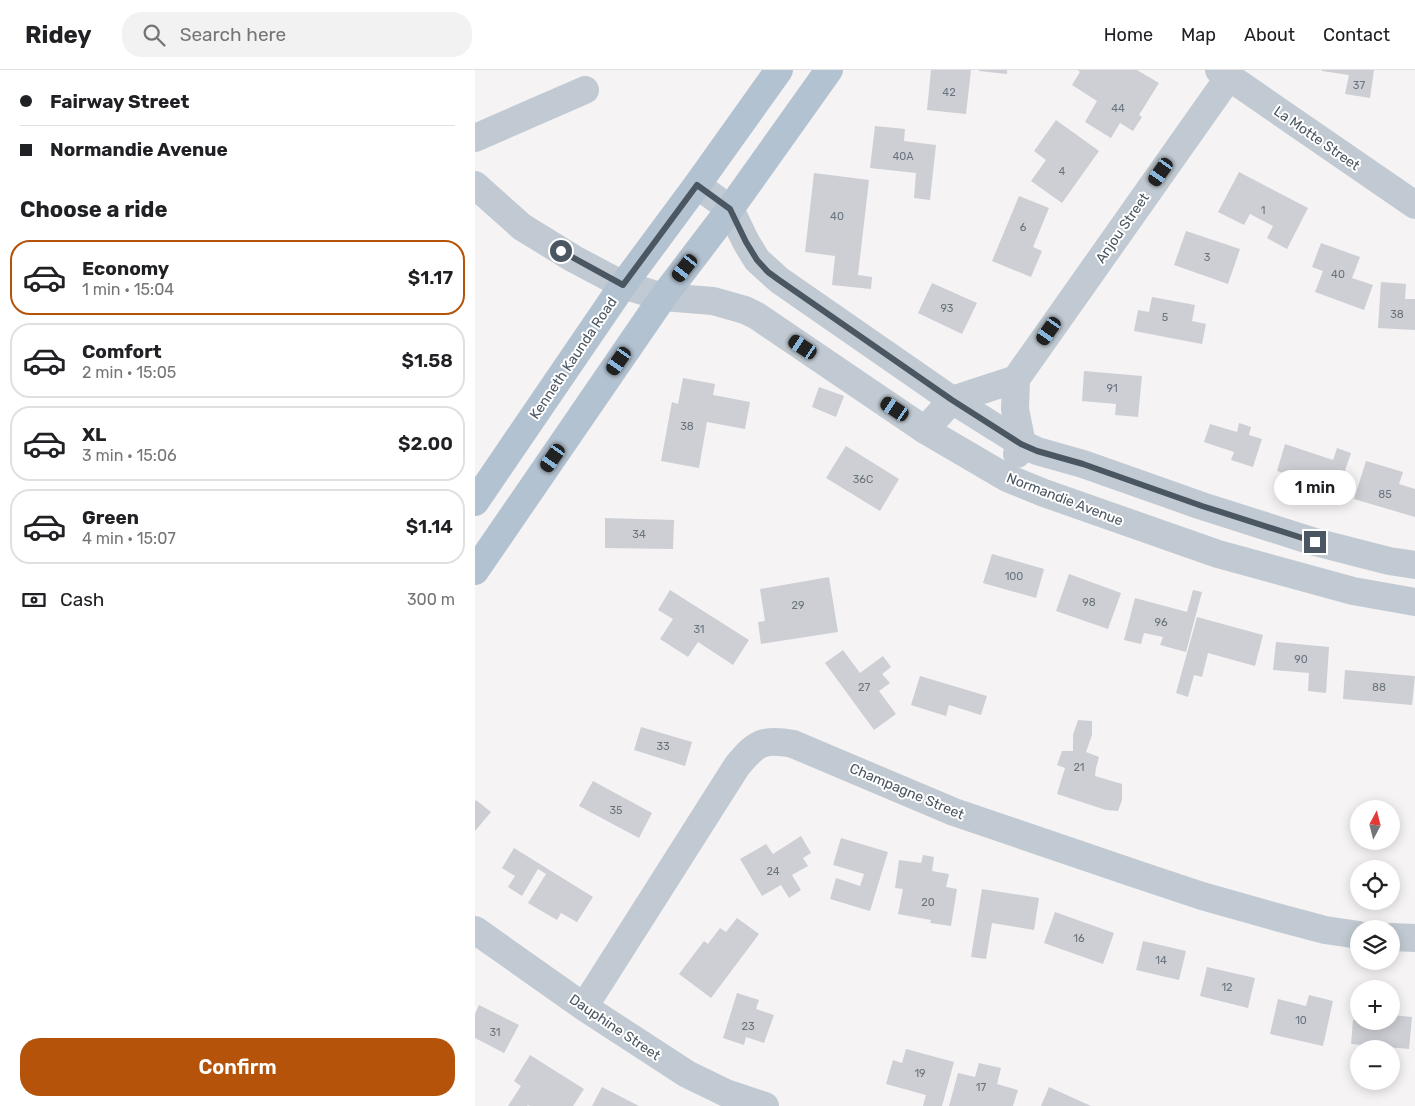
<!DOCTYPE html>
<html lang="en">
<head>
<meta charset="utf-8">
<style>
  body { margin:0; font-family:Rubik,sans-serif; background:#f2f2f2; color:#202124; height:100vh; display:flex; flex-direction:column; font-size:19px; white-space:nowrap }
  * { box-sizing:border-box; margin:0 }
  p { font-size:16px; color:#757577 }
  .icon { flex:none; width:28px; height:28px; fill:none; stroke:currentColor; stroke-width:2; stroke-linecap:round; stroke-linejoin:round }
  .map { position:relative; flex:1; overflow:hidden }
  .panel { display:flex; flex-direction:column; background:#fff; width:475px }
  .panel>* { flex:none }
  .guide { display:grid; align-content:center; height:110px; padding:0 20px; background:#fff }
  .needle { width:32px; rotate:7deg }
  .controls { position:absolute; left:875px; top:730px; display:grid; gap:10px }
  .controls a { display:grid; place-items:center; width:50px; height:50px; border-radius:50%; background:#fff; box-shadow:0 2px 12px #0003; font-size:25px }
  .end { position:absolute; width:22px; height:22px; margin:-11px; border:6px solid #4a5661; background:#fff; box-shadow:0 0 0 2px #fff }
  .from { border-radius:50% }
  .bubble { position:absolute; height:35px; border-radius:18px; background:#fff; box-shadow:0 2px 12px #0003; font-size:16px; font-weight:600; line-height:35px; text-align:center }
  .car { position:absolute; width:15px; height:30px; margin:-15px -8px; border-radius:6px; box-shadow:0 0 4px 1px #0007; background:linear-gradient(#222 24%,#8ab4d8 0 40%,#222 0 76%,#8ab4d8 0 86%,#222 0) }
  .guide b { display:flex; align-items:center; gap:18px; height:48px; font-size:19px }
  .guide b+b { border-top:1px solid #e0e0e0 }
  .guide i { width:12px; height:12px; background:#202124 }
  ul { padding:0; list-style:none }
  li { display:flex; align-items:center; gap:15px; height:75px; margin:0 10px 8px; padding:0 10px; border:2px solid #e0e0e0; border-radius:20px }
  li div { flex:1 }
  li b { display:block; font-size:19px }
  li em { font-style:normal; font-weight:600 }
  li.selected { border-color:#b45309 }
  li>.icon { width:45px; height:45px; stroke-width:1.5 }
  h2 { padding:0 20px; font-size:22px; line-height:60px }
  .pay { display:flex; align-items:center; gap:12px; height:55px; padding:0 20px; font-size:19px }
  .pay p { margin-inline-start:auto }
  .button { display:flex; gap:10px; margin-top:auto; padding:10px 20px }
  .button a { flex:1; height:58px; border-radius:20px; background:#b45309; color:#fff; font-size:20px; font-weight:600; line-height:58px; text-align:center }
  header { display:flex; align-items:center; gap:30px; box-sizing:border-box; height:70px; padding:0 25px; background:#fff; border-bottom:1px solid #e0e0e0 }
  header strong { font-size:24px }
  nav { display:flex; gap:28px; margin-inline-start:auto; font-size:18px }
  .search { width:350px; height:45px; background:#f2f2f2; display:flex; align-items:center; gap:12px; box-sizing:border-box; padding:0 18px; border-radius:20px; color:#757577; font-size:19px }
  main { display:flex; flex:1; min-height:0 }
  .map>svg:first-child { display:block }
  .building { fill:#cdcfd5 }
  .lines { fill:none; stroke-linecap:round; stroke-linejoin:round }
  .minor { stroke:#c1cad2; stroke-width:28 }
  .major { stroke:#b3c2d1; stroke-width:28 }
  .route { stroke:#4a5661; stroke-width:6 }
  .labels { text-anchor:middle; stroke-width:4; stroke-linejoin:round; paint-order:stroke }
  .number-label { font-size:11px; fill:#6b747e }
  .street-label { font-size:14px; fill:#4a5661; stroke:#fff }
</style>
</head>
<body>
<header>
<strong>Ridey</strong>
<div class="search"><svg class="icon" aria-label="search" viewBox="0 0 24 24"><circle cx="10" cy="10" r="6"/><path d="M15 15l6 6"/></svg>Search here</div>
<nav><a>Home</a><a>Map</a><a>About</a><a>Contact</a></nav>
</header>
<main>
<section class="panel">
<div class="guide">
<b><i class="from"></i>Fairway Street</b>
<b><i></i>Normandie Avenue</b>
</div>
<h2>Choose a ride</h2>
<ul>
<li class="selected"><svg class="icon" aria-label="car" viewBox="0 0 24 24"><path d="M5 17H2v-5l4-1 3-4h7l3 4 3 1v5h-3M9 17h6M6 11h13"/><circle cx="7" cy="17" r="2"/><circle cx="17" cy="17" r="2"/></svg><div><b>Economy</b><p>1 min · 15:04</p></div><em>$1.17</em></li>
<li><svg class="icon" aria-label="car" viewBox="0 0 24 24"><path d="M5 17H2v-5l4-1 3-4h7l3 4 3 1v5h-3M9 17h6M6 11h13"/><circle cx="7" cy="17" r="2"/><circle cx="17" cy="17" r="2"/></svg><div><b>Comfort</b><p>2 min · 15:05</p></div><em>$1.58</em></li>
<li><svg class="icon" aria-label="car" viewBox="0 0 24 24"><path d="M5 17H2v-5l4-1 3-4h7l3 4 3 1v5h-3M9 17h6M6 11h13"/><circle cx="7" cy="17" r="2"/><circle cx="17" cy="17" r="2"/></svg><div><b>XL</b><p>3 min · 15:06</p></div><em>$2.00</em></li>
<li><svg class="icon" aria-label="car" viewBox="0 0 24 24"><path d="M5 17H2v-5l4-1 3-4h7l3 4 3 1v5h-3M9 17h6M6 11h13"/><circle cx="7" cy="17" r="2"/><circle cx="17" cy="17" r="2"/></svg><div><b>Green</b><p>4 min · 15:07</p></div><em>$1.14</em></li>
</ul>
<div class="pay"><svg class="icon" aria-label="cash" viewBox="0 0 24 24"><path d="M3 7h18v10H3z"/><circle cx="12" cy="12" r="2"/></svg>Cash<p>300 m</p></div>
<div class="button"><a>Confirm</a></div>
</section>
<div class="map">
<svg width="940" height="1036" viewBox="0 0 940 1036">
  <rect width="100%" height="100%" fill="#f5f3f3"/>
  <path class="building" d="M456,0h40l-5,44 -39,-4z
    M504,0h28v4l-28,-3z
    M603,0h59l22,13 -20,32 3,2 -9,14 -13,-8 -9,15 -26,-16 12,-21 -25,-16 8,-13z
    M847,0h52l-4,28 -25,-4 4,-19 -27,-4z
    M581,50l43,31 -37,52 -31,-22 15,-21 -12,-9z
    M400,56l30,3 -1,12 32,4 -6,55 -16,-2 2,-25 -46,-5z
    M764,102l69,36 -21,41 -20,-11 6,-12 -23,-12 -6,11 -26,-13z
    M339,103l55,7 -11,95 14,2 -1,12 -39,-4 3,-29 -30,-4z
    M544,126l30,12 -16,39 9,4 -11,26 -39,-16z
    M711,161l54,18 -12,35 -54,-19z
    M846,173l39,14 -8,21 21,7 -9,25 -49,-18 8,-21 -11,-4z
    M906,212l25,2 -1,15h10v31l-37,-2z
    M457,213l45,20 -15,31 -44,-21z
    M677,227l43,8 -3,16 14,3 -4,20 -68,-13 4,-21 11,2z
    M609,301l58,5 -4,41 -23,-2 1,-11 -34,-3z
    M208,308l32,6 -2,11 37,7 -5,27 -38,-7 -8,46 -38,-7 11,-59 6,2z
    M344,317l25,9 -8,21 -24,-10z
    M764,353l12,4 -2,8 13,4 -9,28 -22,-7 3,-8 -30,-10 6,-18 27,8z
    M810,374l48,16 4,-12 14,5 -13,38 -61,-20z
    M371,376l53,33 -19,32 -54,-33z
    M891,391l37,11 -4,12 16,5v28l-61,-18z
    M130,448l69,2 -1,29 -68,-1z
    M517,484l52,15 -8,29 -53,-15z
    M594,504l52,19 -13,36 -52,-18z
    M354,507l9,55 -77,12 -3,-22 7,-1 -5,-32z
    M195,520l79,50 -16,25 -35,-23 -10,15 -28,-18 13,-20 -15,-9z
    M718,520l9,2 -16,60 -26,-7 3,-8 -19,-4 -3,11 -17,-4 11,-42 52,14z
    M722,547l66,18 -8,31 -47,-13 -6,24 -8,-2 -6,22 -12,-4z
    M801,572l53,5 -3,46 -18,-2 1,-18 -36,-3z
    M368,580l17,23 23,-17 8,11 -9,7 8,9 -11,8 17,23 -22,16 -49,-67z
    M870,600l70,6 -3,29 -69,-6z
    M445,606l67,20 -6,19 -32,-10 -3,11 -35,-11z
    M603,650l14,1v14l-6,17 13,5 -3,11 -1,8 27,8v16l-4,11 -12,-1 -49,-16 8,-26 -8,-3 5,-14h11v-16z
    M166,657l51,15 -7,24 -51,-16z
    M118,711l59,32 -13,25 -60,-32z
    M1,730l15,12 -16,19v-29z
    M326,766l10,17 -8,5 5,8 -16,9 9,15 -12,8 -8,-13 -19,11 -22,-37 26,-15 7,10z
    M366,768l47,14 -18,59 -40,-12 6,-21 24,8 4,-12 -31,-9z
    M39,778l79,49 -16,25 -16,-9 -4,7 -29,-17 18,-29 -8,-5 -16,27 -14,-9 7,-11 -13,-8z
    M448,785l11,2 -2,14 17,3 -3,13 11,2 -6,37 -21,-3 1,-3 -33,-6 5,-25 -8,-1 4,-28 22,3z
    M507,819l57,9 -5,32 -42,-7 -6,36 -15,-2z
    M580,842l59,21 -11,31 -59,-21z
    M262,848l22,16 -48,64 -32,-24 25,-33 4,3 12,-16 6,4z
    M668,871l43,10 -7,29 -43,-10z
    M732,897l48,11 -7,30 -48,-12z
    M262,923l22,7 -3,9 18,6 -10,28 -18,-6 -2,8 -21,-7z
    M834,925l24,6 -10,45 -53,-12 8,-35 28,7z
    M4,935l40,20 -15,28 -29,-15v-24z
    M916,945l21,2 -3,32 -58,-5 2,-24h6v1l30,2v-2h2z
    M431,979l48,13 -12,44h-19l3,-11 -40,-11 7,-24 9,3z
    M55,985l54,34 -11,17h-43l-2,-1 -1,1h-19l13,-20 -7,-5z
    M504,993l22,5 -4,16 21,6 -5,16h-64l9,-33 17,4z
    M127,1017l37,19h-47z
    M574,1017l42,19h-50z"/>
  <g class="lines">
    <path class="minor" d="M744,0l196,135
      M0,68l110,-48
      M0,115l47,42 52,32 49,26 40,12 50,4 32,9 12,6 168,114 82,48 37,15 174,61 135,37 62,11
      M222,115l33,24 16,33 11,18 22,20 173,120 70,44 15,7 46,13 119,42 113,36 74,19 26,4
      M450,360l27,-30 64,-21
      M542,384l5,-10 -7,-35 1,-30 213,-302
      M0,860l109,77 103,67 39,19 39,13
      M916,867l24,1
      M109,937l153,-241c19,-23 26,-28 56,-22l161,68 185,63 63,21 78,22 45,12 34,5"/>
    <path class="major" d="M0,432l148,-217 74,-100 82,-115
      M0,501l188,-274 67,-88 99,-139"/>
  </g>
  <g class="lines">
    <path class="route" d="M86,181l62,34 74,-100 33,24 16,33 11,18 11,12 11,8 173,120 69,44 16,7 46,13 119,42 113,36"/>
  </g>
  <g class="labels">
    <g class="number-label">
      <text x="884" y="19">37</text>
      <text x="474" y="26">42</text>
      <text x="643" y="42">44</text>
      <text x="428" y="90">40A</text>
      <text x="587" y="105">4</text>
      <text x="788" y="144">1</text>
      <text x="362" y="150">40</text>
      <text x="548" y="161">6</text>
      <text x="732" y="191">3</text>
      <text x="863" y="208">40</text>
      <text x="472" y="242">93</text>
      <text x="922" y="248">38</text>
      <text x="690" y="251">5</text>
      <text x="637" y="322">91</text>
      <text x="212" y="360">38</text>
      <text x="388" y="413">36C</text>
      <text x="910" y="428">85</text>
      <text x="164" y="468">34</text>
      <text x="539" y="510">100</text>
      <text x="614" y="536">98</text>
      <text x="323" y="539">29</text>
      <text x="686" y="556">96</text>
      <text x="224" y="563">31</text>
      <text x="826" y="593">90</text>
      <text x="389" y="621">27</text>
      <text x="904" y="621">88</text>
      <text x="188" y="680">33</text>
      <text x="604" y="701">21</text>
      <text x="141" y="744">35</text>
      <text x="298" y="805">24</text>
      <text x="453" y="836">20</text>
      <text x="604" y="872">16</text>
      <text x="686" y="894">14</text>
      <text x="752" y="921">12</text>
      <text x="826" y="954">10</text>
      <text x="273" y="960">23</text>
      <text x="20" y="966">31</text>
      <text x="445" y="1007">19</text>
      <text x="506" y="1021">17</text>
    </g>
    <g class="street-label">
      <text transform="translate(842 68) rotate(35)" y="5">La Motte Street</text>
      <text transform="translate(647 158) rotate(-55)" y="5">Anjou Street</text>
      <text transform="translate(98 288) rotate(-56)" y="5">Kenneth Kaunda Road</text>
      <text transform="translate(590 429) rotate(21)" y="5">Normandie Avenue</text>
      <text transform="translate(432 721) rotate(23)" y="5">Champagne Street</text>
      <text transform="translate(140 957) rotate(34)" y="5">Dauphine Street</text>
    </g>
  </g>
</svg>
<div class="controls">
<a><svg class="needle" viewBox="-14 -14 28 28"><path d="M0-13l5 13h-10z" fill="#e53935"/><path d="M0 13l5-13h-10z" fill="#757577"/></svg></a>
<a><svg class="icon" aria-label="locate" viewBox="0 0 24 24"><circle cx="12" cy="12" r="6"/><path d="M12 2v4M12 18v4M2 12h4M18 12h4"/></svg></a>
<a><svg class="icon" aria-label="layers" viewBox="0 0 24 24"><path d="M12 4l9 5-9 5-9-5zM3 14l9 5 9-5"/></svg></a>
<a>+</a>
<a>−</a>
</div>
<i class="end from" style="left:86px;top:181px"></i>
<i class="end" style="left:840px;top:472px"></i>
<div class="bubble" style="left:799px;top:400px;width:82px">1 min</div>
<i class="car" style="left:686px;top:102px;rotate:215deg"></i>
<i class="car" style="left:210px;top:198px;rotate:218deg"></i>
<i class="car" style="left:574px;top:261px;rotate:215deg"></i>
<i class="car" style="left:328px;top:277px;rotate:304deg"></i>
<i class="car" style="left:144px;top:291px;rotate:215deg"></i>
<i class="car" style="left:420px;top:339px;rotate:304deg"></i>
<i class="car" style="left:78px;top:388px;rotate:215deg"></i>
</div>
</main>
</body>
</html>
